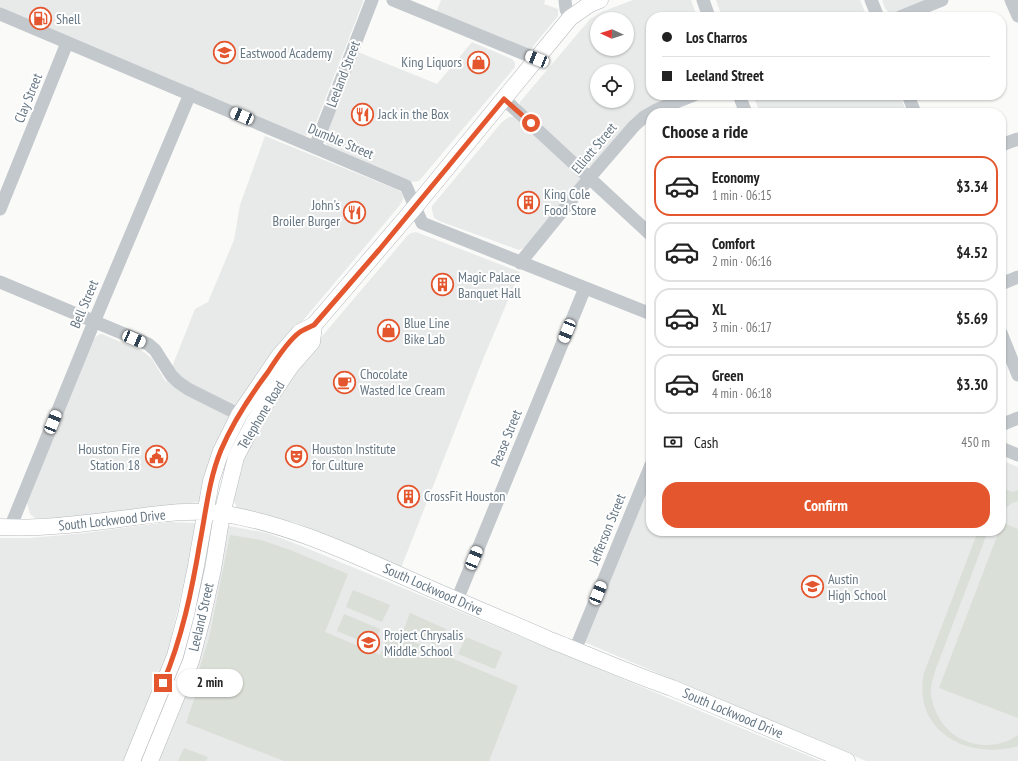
<!DOCTYPE html>
<html lang="en">
<head>
<meta charset="utf-8">
<style>
  body { margin:0; font-family:"PT Sans Narrow",sans-serif; background:#f2f2f2; color:#222; height:100vh; display:flex; flex-direction:column; font-size:15px; white-space:nowrap }
  * { box-sizing:border-box; margin:0 }
  p { font-size:13px; color:#767676 }
  .icon { flex:none; width:22px; height:22px; fill:none; stroke:currentColor; stroke-width:2; stroke-linecap:round; stroke-linejoin:round }
  .map { position:relative; flex:1; overflow:hidden }
  .side { position:absolute; left:646px; top:108px; width:360px; height:428px; display:flex; flex-direction:column; background:#fff; border-radius:16px; box-shadow:0 1px 3px #0004 }
  .side>* { flex:none }
  .top-card { position:absolute; left:646px; top:12px; width:360px; height:88px; border-radius:16px; box-shadow:0 1px 3px #0004; display:grid; align-content:center; height:88px; padding:0 16px; background:#fff }
  .needle { width:26px; rotate:273deg }
  .fabs { position:absolute; left:590px; top:12px; display:grid; gap:8px }
  .fabs a { display:grid; place-items:center; width:44px; height:44px; border-radius:50%; background:#fff; box-shadow:0 1px 3px #0004; font-size:20px }
  .end { position:absolute; width:18px; height:18px; margin:-9px; border:5px solid #e4572e; background:#fff; box-shadow:0 0 0 2px #fff }
  .from { border-radius:50% }
  .bubble { position:absolute; height:28px; border-radius:14px; background:#fff; box-shadow:0 1px 3px #0004; font-size:13px; font-weight:700; line-height:28px; text-align:center }
  .car { position:absolute; width:12px; height:24px; margin:-12px -6px; border-radius:5px; box-shadow:0 0 3px 1px #0007; background:linear-gradient(#fff 24%,#345 0 40%,#fff 0 76%,#345 0 86%,#fff 0) }
  .top-card b { display:flex; align-items:center; gap:14px; height:38px; font-size:15px }
  .top-card b+b { border-top:1px solid #e0e0e0 }
  .top-card i { width:10px; height:10px; background:#222 }
  ul { padding:0; list-style:none }
  li { display:flex; align-items:center; gap:12px; height:60px; margin:0 8px 6px; padding:0 8px; border:2px solid #e0e0e0; border-radius:16px }
  li div { flex:1 }
  li b { display:block; font-size:15px }
  li em { font-style:normal; font-weight:700 }
  li.selected { border-color:#e4572e }
  li>.icon { width:36px; height:36px; stroke-width:1.5 }
  h2 { padding:0 16px; font-size:18px; line-height:48px }
  .pay { display:flex; align-items:center; gap:10px; height:44px; padding:0 16px; font-size:15px }
  .pay p { margin-inline-start:auto }
  .cta { display:flex; gap:8px; margin-top:auto; padding:8px 16px }
  .cta a { flex:1; height:46px; border-radius:16px; background:#e4572e; color:#fff; font-size:16px; font-weight:700; line-height:46px; text-align:center }
  .map>svg:first-child { display:block }
  .built { fill:#e8e9e9; fill-rule:evenodd }
  .green { fill:#dadfd7 }
  .lines { fill:none; stroke-linecap:round; stroke-linejoin:round }
  .major-casing { stroke:#b5babe; stroke-width:17 }
  .minor { stroke:#c3c8cc; stroke-width:13 }
  .major { stroke:#fff; stroke-width:16 }
  .route { stroke:#e4572e; stroke-width:5 }
  .labels { text-anchor:middle; stroke-width:4; stroke-linejoin:round; paint-order:stroke }
  .poi-label { font-size:14px; fill:#657683; stroke:#fff; text-anchor:start }
  .street-label { font-size:14px; fill:#657683; stroke:#fff }
</style>
</head>
<body>
<div class="map">
<svg width="1018" height="761" viewBox="0 0 1018 761">
  <rect width="100%" height="100%" fill="#fafaf8"/>
  <path class="built" d="M0,0h363v2l-51,131 -7,3 -305,-128z
    M441,0h104l-1,4 14,5v7l-28,34 -94,-37z
    M633,0h58l6,17h-46v78h33l-44,18 -8,6 -36,43 -4,4 -5,1 -67,-61v-4l70,-83 11,-7zM597,19h30v30h-30zM597,71h30v30h-30z
    M716,0h144l7,17h-145z
    M882,0h49l-33,12h-10l-3,-4z
    M472,42l40,17 3,4v4l-96,114 -8,1 -83,-35 -2,-4 -1,-4 33,-87 79,32z
    M753,95h147l6,16 -9,2h-137z
    M509,117h5l64,58 2,4 -54,68 -7,3 -80,-29 -5,-3 -2,-8v-4l70,-84z
    M265,136l133,54 3,2 2,4v4l-3,5 -105,125 -96,172 -144,17 -20,-1 -5,-4 -3,-11 66,-163 5,-5 4,-1 42,18 8,7 14,23 29,-73 13,-7 26,-62 6,-35z
    M416,232l104,40 -39,92 -80,204 -104,-45 -59,-14 -5,-9 8,-37 14,-35 63,-87 90,-106 3,-2z
    M1001,460l17,7v294h-152l-282,-119 67,-163v52h350z
    M168,522l27,1 1,2v5l-28,121 -43,110h-125v-223h30l55,-5z
    M229,526l38,7 32,12 522,216h-664l68,-233z"/>
  <path class="green" d="M1001,488l12,4 5,-2v11l-6,2 -11,9z
    M1003,523l15,6v189l-79,-30 60,-157h2z
    M978,531h10l-53,140c-1,5 -4,12 -4,17 -1,8 2,17 5,24 14,32 53,43 82,23v11c-52,15 -106,-16 -94,-73z
    M230,535l31,5 29,10 58,24 -23,58 55,23 10,-23 128,54 -29,75h-205l-98,-38 16,-47 -3,-6 10,-32z
    M353,590l37,15 -8,17 -36,-15z
    M410,613l36,16 -7,17 -36,-15z
    M344,614l36,15 -7,17 -36,-15z
    M466,637l36,15 -7,17 -37,-15z
    M184,748l24,9 -2,4h-28z"/>
  <g class="lines">
    <defs>
      <path id="major" d="M0,527c40,2 81,-3 120,-8 33,-4 66,-10 99,-6 70,10 137,43 201,71 43,19 87,37 130,56 41,16 81,34 122,48l175,73
        M132,761l43,-105 11,-41 10,-49 15,-85 10,-30 18,-36 40,-59 21,-24 14,-7 101,-118 155,-189 20,-14 10,-4
        M150,761l41,-100 11,-42 11,-50 9,-55 14,-57 18,-35 18,-28 19,-28 21,-24 2,-17"/>
    </defs>
    <use href="#major" class="major-casing"/>
    <path class="minor" d="M393,0l144,59
      M565,0l1,9 4,9
      M703,0l6,17
      M871,0l7,17
      M1011,0l7,16
      M0,14l406,172 16,37 229,91
      M900,17l42,-17
      M739,95l7,18
      M908,95l7,18
      M504,99l147,136
      M1001,145l17,-6
      M315,147l57,-147
      M0,209l67,-166
      M520,263l70,-86 44,-51 10,-9 12,-7 38,-15
      M0,282l148,62 7,6 16,25 7,7 10,7 60,30
      M1001,284l17,-7
      M1001,333l17,42
      M1001,425l17,-7
      M1001,448l17,7
      M10,528l84,-206 96,-228
      M457,600l128,-312
      M575,650l76,-185"/>
    <use href="#major" class="major"/>
  </g>
  <g class="lines">
    <path class="route" d="M163,683c19,-45 29,-93 37,-141 6,-31 9,-63 21,-92 12,-28 29,-54 47,-78 7,-11 22,-33 32,-40 4,-3 10,-5 14,-7l65,-75 125,-151 27,24"/>
  </g>
  <defs>
    <symbol id="fuel-ring" viewBox="-11 -11 22 22"><circle r="9.5" fill="#fff" stroke="#e4572e" stroke-width="1.5"/><path d="M-5.5-6h7V0h2V4h1.3V-2.5L3-4.5l.8-.8L6-3V5H2.5V1h-1V6h-7ZM-4.2-4.7v3.2H.2V-4.7Z" fill="#e4572e"/></symbol>
    <symbol id="school-ring" viewBox="-11 -11 22 22"><circle r="9.5" fill="#fff" stroke="#e4572e" stroke-width="1.5"/><path d="M0-5L7-2L0 1L-7-2ZM-4 1L0 2.5L4 1V4Q0 6-4 4Z" fill="#e4572e"/></symbol>
    <symbol id="shop-ring" viewBox="-11 -11 22 22"><circle r="9.5" fill="#fff" stroke="#e4572e" stroke-width="1.5"/><path d="M-5-2.5h2.3a2.7 3.5 0 0 1 5.4 0H5L5.5 6h-11ZM-1.5-2.5h3a1.5 2.3 0 0 0-3 0Z" fill="#e4572e"/></symbol>
    <symbol id="restaurant-ring" viewBox="-11 -11 22 22"><circle r="9.5" fill="#fff" stroke="#e4572e" stroke-width="1.5"/><path d="M-5-6h1v4h1v-4h1v4h1v-4h1v5L-1.5 .5V6h-2V.5L-5-1ZM5-6V6H3V1.5H1.5Q1.5-4 5-6Z" fill="#e4572e"/></symbol>
    <symbol id="building-ring" viewBox="-11 -11 22 22"><circle r="9.5" fill="#fff" stroke="#e4572e" stroke-width="1.5"/><path d="M-4-6H4V6H1V3H-1V6H-4ZM-2.5-4.3h1.7v1.8h-1.7ZM.8-4.3h1.7v1.8H.8ZM-2.5-1h1.7V.8h-1.7ZM.8-1h1.7V.8H.8Z" fill="#e4572e"/></symbol>
    <symbol id="cafe-ring" viewBox="-11 -11 22 22"><circle r="9.5" fill="#fff" stroke="#e4572e" stroke-width="1.5"/><path d="M-5.5-4.5H6V0H3Q3 3.5 0 3.5H-2.5Q-5.5 3.5-5.5 0ZM3-3.2v2h1.7v-2ZM-6 4.5H4V6H-6Z" fill="#e4572e"/></symbol>
    <symbol id="civic-ring" viewBox="-11 -11 22 22"><circle r="9.5" fill="#fff" stroke="#e4572e" stroke-width="1.5"/><path d="M-.6-6.5H3V-4.5H.6V-3L4-1V1h2V6H-6V1h2V-1L-.6-3ZM-1.2 2.5V6h2.4V2.5Z" fill="#e4572e"/></symbol>
    <symbol id="theatre-ring" viewBox="-11 -11 22 22"><circle r="9.5" fill="#fff" stroke="#e4572e" stroke-width="1.5"/><path d="M-5-5.5Q0-4 5-5.5V0Q5 5 0 6Q-5 5-5 0ZM-3.3-2.5H-1v1.5H-3.3ZM1-2.5H3.3v1.5H1ZM-2.8 1Q0 5.5 2.8 1Z" fill="#e4572e"/></symbol>
  </defs>
  <g fill-rule="evenodd">
    <use href="#fuel-ring" x="28" y="6" width="25" height="25"/>
    <use href="#school-ring" x="212" y="40" width="25" height="25"/>
    <use href="#shop-ring" x="466" y="50" width="25" height="25"/>
    <use href="#restaurant-ring" x="350" y="102" width="25" height="25"/>
    <use href="#building-ring" x="516" y="190" width="25" height="25"/>
    <use href="#restaurant-ring" x="342" y="200" width="25" height="25"/>
    <use href="#building-ring" x="430" y="272" width="25" height="25"/>
    <use href="#shop-ring" x="376" y="318" width="25" height="25"/>
    <use href="#cafe-ring" x="332" y="370" width="25" height="25"/>
    <use href="#civic-ring" x="144" y="444" width="25" height="25"/>
    <use href="#theatre-ring" x="284" y="444" width="25" height="25"/>
    <use href="#building-ring" x="396" y="484" width="25" height="25"/>
    <use href="#school-ring" x="800" y="574" width="25" height="25"/>
    <use href="#school-ring" x="356" y="630" width="25" height="25"/>
  </g>
  <g class="labels">
    <g class="poi-label">
      <text x="56" y="24">Shell</text>
      <text x="240" y="58">Eastwood Academy</text>
      <text x="462" y="67" text-anchor="end">King Liquors</text>
      <text x="378" y="119">Jack in the Box</text>
      <text x="544" y="199">King Cole<tspan x="544" dy="16">Food Store</tspan></text>
      <text x="340" y="210" text-anchor="end">John's<tspan x="340" dy="16">Broiler Burger</tspan></text>
      <text x="458" y="282">Magic Palace<tspan x="458" dy="16">Banquet Hall</tspan></text>
      <text x="404" y="328">Blue Line<tspan x="404" dy="16">Bike Lab</tspan></text>
      <text x="360" y="379">Chocolate<tspan x="360" dy="16">Wasted Ice Cream</tspan></text>
      <text x="140" y="454" text-anchor="end">Houston Fire<tspan x="140" dy="16">Station 18</tspan></text>
      <text x="312" y="454">Houston Institute<tspan x="312" dy="16">for Culture</tspan></text>
      <text x="424" y="501">CrossFit Houston</text>
      <text x="828" y="584">Austin<tspan x="828" dy="16">High School</tspan></text>
      <text x="384" y="640">Project Chrysalis<tspan x="384" dy="16">Middle School</tspan></text>
    </g>
    <g class="street-label">
      <text transform="translate(343 74) rotate(-69)" y="5">Leeland Street</text>
      <text transform="translate(28 98) rotate(-68)" y="5">Clay Street</text>
      <text transform="translate(341 141) rotate(23)" y="5">Dumble Street</text>
      <text transform="translate(594 148) rotate(-50)" y="5">Elliott Street</text>
      <text transform="translate(84 304) rotate(-67)" y="5">Bell Street</text>
      <text transform="translate(261 415) rotate(-59)" y="5">Telephone Road</text>
      <text transform="translate(506 438) rotate(-68)" y="5">Pease Street</text>
      <text transform="translate(112 520) rotate(-6)" y="5">South Lockwood Drive</text>
      <text transform="translate(607 529) rotate(-68)" y="5">Jefferson Street</text>
      <text transform="translate(433 589) rotate(24)" y="5">South Lockwood Drive</text>
      <text transform="translate(201 617) rotate(-77)" y="5">Leeland Street</text>
      <text transform="translate(733 713) rotate(23)" y="5">South Lockwood Drive</text>
    </g>
  </g>
</svg>
<div class="fabs">
<a><svg class="needle" viewBox="-14 -14 28 28"><path d="M0-13l5 13h-10z" fill="#e53935"/><path d="M0 13l5-13h-10z" fill="#767676"/></svg></a>
<a><svg class="icon" aria-label="locate" viewBox="0 0 24 24"><circle cx="12" cy="12" r="6"/><path d="M12 2v4M12 18v4M2 12h4M18 12h4"/></svg></a>
</div>
<i class="end from" style="left:531px;top:123px"></i>
<i class="end" style="left:163px;top:683px"></i>
<div class="bubble" style="left:177px;top:669px;width:66px">2 min</div>
<i class="car" style="left:537px;top:59px;rotate:292deg"></i>
<i class="car" style="left:242px;top:116px;rotate:293deg"></i>
<i class="car" style="left:567px;top:331px;rotate:202deg"></i>
<i class="car" style="left:134px;top:339px;rotate:113deg"></i>
<i class="car" style="left:53px;top:422px;rotate:22deg"></i>
<i class="car" style="left:474px;top:558px;rotate:22deg"></i>
<i class="car" style="left:598px;top:593px;rotate:22deg"></i>
<div class="top-card">
<b><i class="from"></i>Los Charros</b>
<b><i></i>Leeland Street</b>
</div>
<section class="side">
<h2>Choose a ride</h2>
<ul>
<li class="selected"><svg class="icon" aria-label="car" viewBox="0 0 24 24"><path d="M5 17H2v-5l4-1 3-4h7l3 4 3 1v5h-3M9 17h6M6 11h13"/><circle cx="7" cy="17" r="2"/><circle cx="17" cy="17" r="2"/></svg><div><b>Economy</b><p>1 min · 06:15</p></div><em>$3.34</em></li>
<li><svg class="icon" aria-label="car" viewBox="0 0 24 24"><path d="M5 17H2v-5l4-1 3-4h7l3 4 3 1v5h-3M9 17h6M6 11h13"/><circle cx="7" cy="17" r="2"/><circle cx="17" cy="17" r="2"/></svg><div><b>Comfort</b><p>2 min · 06:16</p></div><em>$4.52</em></li>
<li><svg class="icon" aria-label="car" viewBox="0 0 24 24"><path d="M5 17H2v-5l4-1 3-4h7l3 4 3 1v5h-3M9 17h6M6 11h13"/><circle cx="7" cy="17" r="2"/><circle cx="17" cy="17" r="2"/></svg><div><b>XL</b><p>3 min · 06:17</p></div><em>$5.69</em></li>
<li><svg class="icon" aria-label="car" viewBox="0 0 24 24"><path d="M5 17H2v-5l4-1 3-4h7l3 4 3 1v5h-3M9 17h6M6 11h13"/><circle cx="7" cy="17" r="2"/><circle cx="17" cy="17" r="2"/></svg><div><b>Green</b><p>4 min · 06:18</p></div><em>$3.30</em></li>
</ul>
<div class="pay"><svg class="icon" aria-label="cash" viewBox="0 0 24 24"><path d="M3 7h18v10H3z"/><circle cx="12" cy="12" r="2"/></svg>Cash<p>450 m</p></div>
<div class="cta"><a>Confirm</a></div>
</section>
</div>
</body>
</html>
